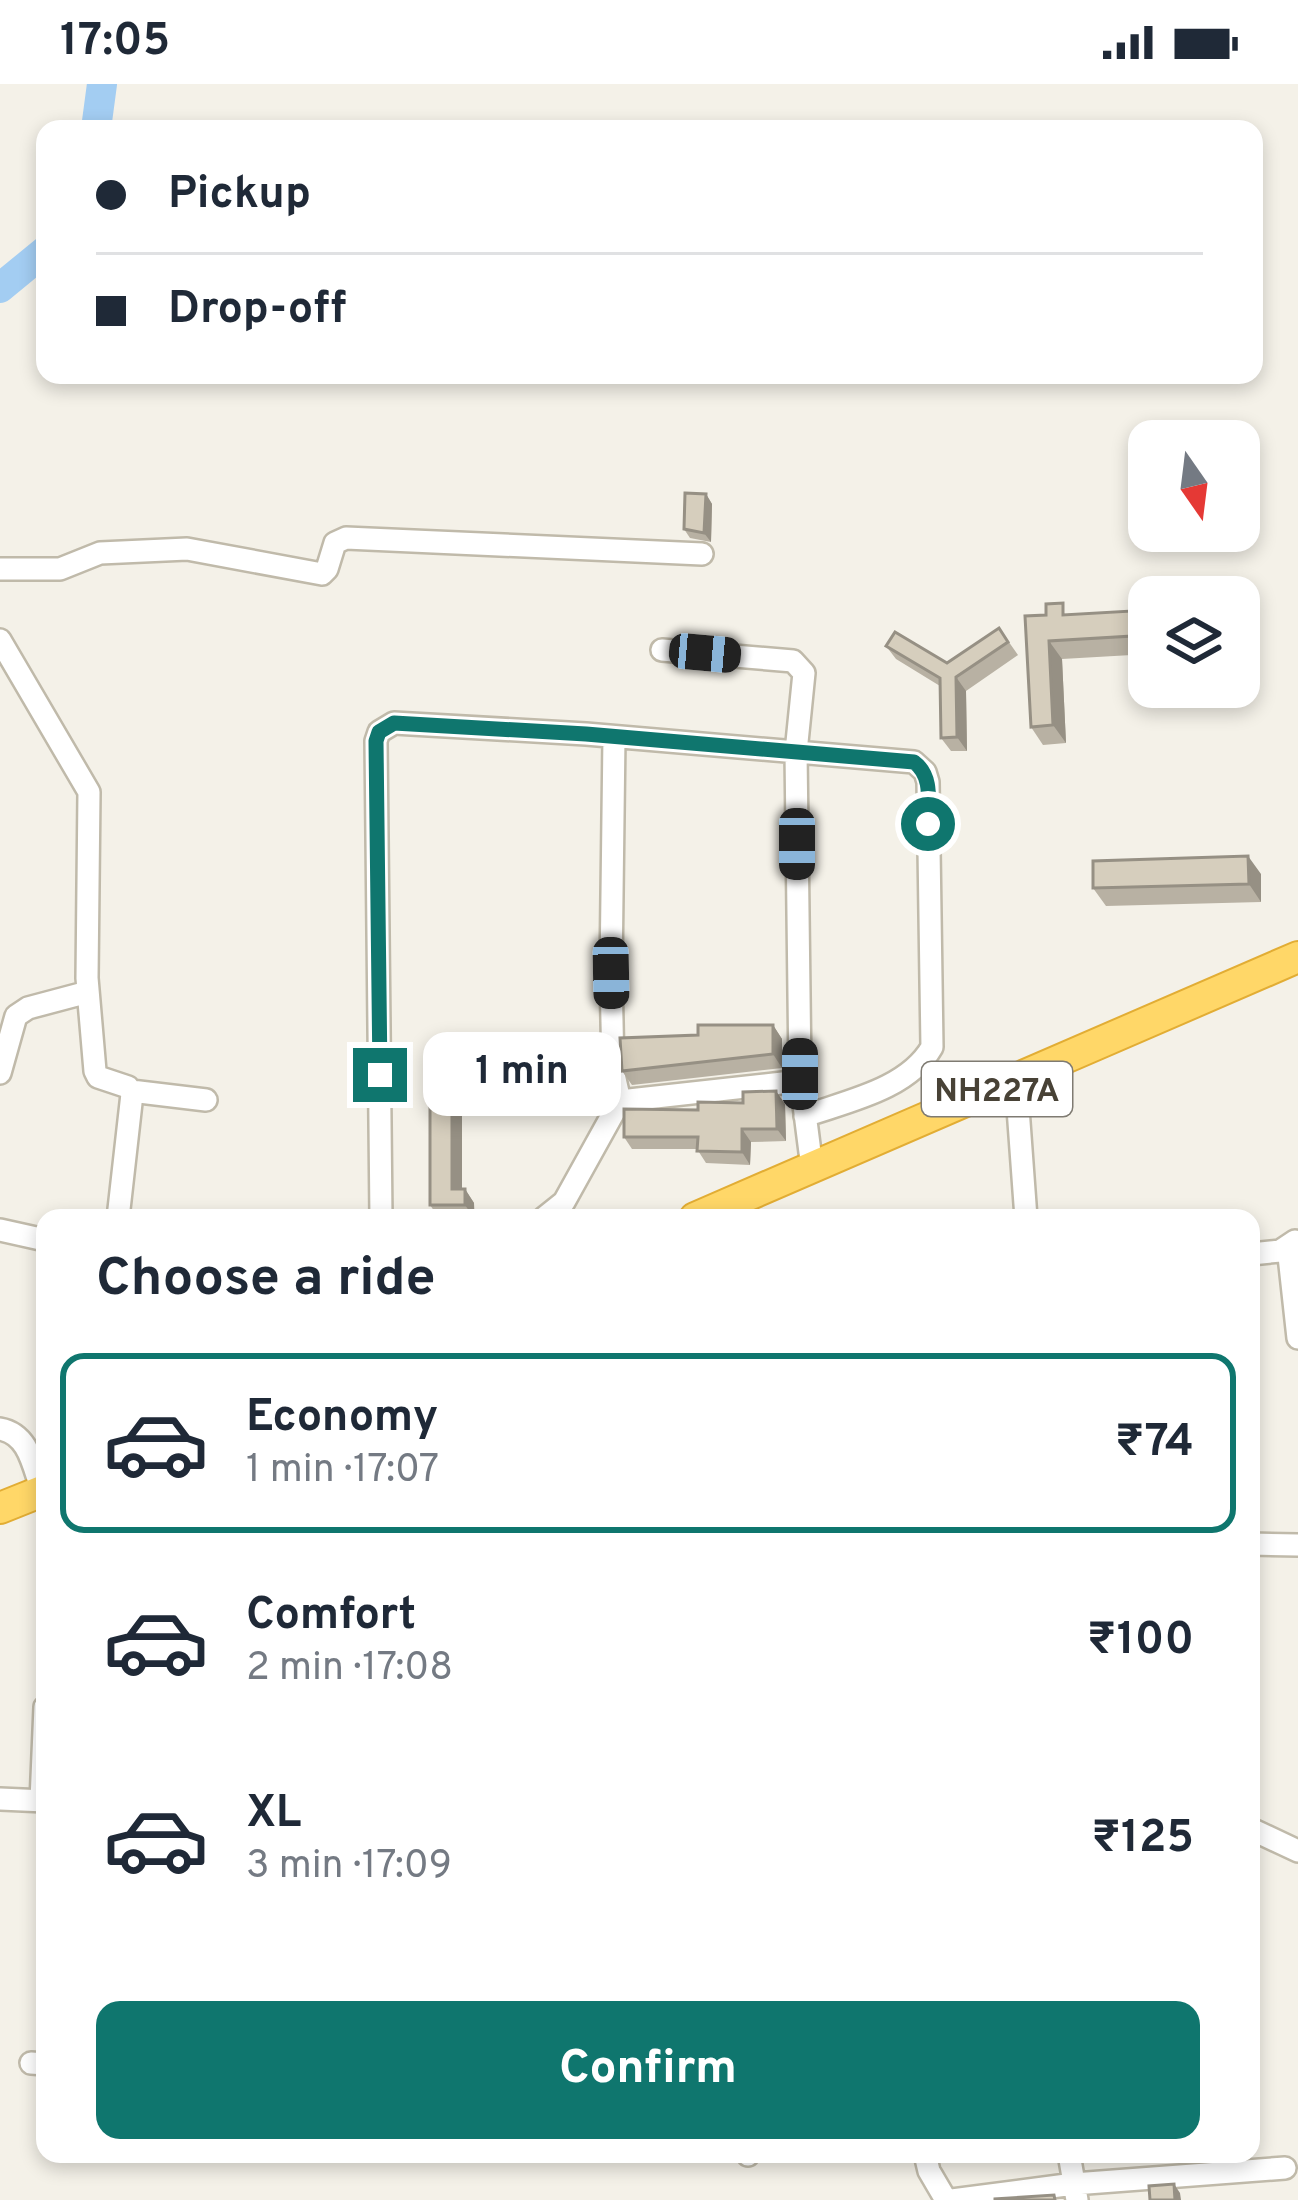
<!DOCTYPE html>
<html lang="en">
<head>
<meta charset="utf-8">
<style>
  body { margin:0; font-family:Overpass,sans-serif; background:#f2f2f3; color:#1f2937; height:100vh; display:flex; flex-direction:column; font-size:45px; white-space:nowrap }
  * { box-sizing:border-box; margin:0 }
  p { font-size:39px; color:#747a83 }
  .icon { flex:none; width:66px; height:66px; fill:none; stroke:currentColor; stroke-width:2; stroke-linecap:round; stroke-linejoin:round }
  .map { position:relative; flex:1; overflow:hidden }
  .panel { position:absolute; left:36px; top:1125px; width:1224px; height:954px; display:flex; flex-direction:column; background:#fff; border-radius:24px; box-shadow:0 6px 18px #0003 }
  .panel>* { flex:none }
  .banner { position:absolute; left:36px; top:36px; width:1227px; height:264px; border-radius:24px; box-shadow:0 6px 18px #0003; display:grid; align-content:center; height:264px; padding:0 60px; background:#fff }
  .needle { width:78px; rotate:166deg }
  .controls { position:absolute; left:1128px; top:336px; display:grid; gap:24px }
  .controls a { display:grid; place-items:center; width:132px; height:132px; border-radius:24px; background:#fff; box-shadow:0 6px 18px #0003; font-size:60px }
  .end { position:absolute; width:54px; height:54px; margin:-27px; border:15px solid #0f766e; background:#fff; box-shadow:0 0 0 6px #fff }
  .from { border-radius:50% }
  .bubble { position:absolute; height:84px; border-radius:24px; background:#fff; box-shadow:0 6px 18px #0003; font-size:39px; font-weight:700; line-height:84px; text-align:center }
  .car { position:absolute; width:36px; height:72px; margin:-36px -18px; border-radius:15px; box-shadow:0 0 9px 3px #0007; background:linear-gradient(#222 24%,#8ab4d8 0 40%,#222 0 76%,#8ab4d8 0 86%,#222 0) }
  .banner b { display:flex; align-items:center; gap:42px; height:114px; font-size:45px }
  .banner b+b { border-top:3px solid #e0e1e3 }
  .banner i { width:30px; height:30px; background:#1f2937 }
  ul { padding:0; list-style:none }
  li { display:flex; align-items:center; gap:36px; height:180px; margin:0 24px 18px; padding:0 36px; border:6px solid transparent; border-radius:24px }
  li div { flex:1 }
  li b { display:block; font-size:45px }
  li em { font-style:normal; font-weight:700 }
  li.selected { border-color:#0f766e }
  li>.icon { width:108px; height:108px; stroke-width:1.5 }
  h2 { padding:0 60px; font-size:54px; line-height:144px }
  .button { display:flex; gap:24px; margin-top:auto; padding:24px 60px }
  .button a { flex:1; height:138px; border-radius:24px; background:#0f766e; color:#fff; font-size:48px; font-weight:700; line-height:138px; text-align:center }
  .status { display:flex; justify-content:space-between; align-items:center; height:84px; padding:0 60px; background:#fff; direction:ltr }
  .status svg { height:33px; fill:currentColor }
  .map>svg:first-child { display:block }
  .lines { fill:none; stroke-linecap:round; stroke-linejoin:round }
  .river { stroke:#a3cdf2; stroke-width:30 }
  .minor-casing { stroke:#c0baaa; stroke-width:26 }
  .highway-casing { stroke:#e2ad34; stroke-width:34 }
  .minor { stroke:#fff; stroke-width:21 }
  .highway { stroke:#ffd768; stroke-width:30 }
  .wall { fill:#b8b1a3 }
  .shaded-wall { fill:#969084 }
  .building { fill:#d6cebd; stroke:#969084; stroke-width:3 }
  .route { stroke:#0f766e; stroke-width:15 }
  .labels { text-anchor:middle; stroke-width:10; stroke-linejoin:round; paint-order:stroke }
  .shield { fill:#fff; stroke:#7f7b72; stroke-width:3 }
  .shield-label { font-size:33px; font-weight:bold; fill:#484236 }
</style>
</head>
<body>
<div class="status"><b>17:05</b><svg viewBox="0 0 49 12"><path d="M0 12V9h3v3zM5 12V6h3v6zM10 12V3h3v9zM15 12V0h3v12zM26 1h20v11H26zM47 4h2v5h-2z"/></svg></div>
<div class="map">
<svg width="1298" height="2116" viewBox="0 0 1298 2116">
  <rect width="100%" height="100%" fill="#f4f1e8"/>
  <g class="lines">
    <path class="river" d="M96,45l6,-45
      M0,204l45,-37"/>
    <defs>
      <path id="minor" d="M0,485h60l40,-16 87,-4 135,25 5,-5 8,-26 11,-5 356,16
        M0,556l89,152 -2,186 8,93 3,6 30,10 4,7 -14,124
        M662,566l131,11 11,12 -8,79 4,322 12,94
        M614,653l-3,236 2,97 7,31 180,-20
        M0,989l16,-57 12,-8 60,-16
        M1016,997l10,137
        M131,1007l75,9
        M381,1134l-5,-477 3,-9 15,-9 192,11 328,28 11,10 3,10 4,265c-24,42 -84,54 -127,69
        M544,1134l20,-16 56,-101
        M0,1146l45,10
        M1288,1163l10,91
        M1251,1170l29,-3 15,-10
        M0,1345c29,5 33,37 42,62
        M1251,1460l47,1
        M0,1715l45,2
        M41,1717l4,-94
        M1251,1745l47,22
        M31,1979l14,1
        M925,2070l4,17 17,29
        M1069,2070l8,46
        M748,2071v-1
        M952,2116l122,-16 211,-16"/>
      <path id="highway" d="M695,1134l603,-261
        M0,1424l45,-18"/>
    </defs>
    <use href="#minor" class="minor-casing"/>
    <use href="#highway" class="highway-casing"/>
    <use href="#minor" class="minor"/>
    <use href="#highway" class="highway"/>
  </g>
  <path class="wall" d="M706,410l6,10 -1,38 -21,-4 -6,-9z
    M1149,526v44l-87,5 4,84 -23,2 -12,-18 -6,-111z
    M999,544l19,27 -52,36 1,60h-16l-10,-13 -1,-52 -44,-27 -10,-13 61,17z
    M1261,790v28l-155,4 -13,-18z
    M773,941l9,14v29l-150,17 -10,-14 76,-36z
    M430,993h34l9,14 1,18h-12v80h3l9,14 1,15h-36l-9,-13z
    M785,1020l1,37 -35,1 -1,23 -44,-2 -9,-14h-65l-8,-12z
    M848,2070h30v5l-25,2z"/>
  <path class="shaded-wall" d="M706,410l6,10 -1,38 -7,-9z
    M1049,557l13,18 4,84 -13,-18z
    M956,593l10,14 1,60 -10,-14z
    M1248,772l13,18v28l-12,-18z
    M773,941l9,14v29l-9,-14z
    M464,993l9,14 1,18 -10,-14z
    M776,1007l9,13 1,37 -9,-12z
    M452,1011l10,14v94l-10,-14z
    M742,1045l9,13 -1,23 -8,-13z
    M465,1105l9,14v15l-9,-13z
    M1174,2100l6,9 1,7h-6z"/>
  <path class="building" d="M685,409l21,1 -2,39 -20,-4z
    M1063,519v12l86,-5v25l-100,6 4,84 -22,2 -6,-111 21,-1v-11z
    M999,544l9,14 -52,35 1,60 -16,1 -1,-60 -54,-32 9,-14 52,31z
    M1248,772l1,28 -156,4v-27z
    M698,941h75v29l-151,17 -2,-33 78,-3z
    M430,993h34v18h-12v94h13v16h-35z
    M776,1007l1,38h-35v23l-45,-1 1,-14h-74v-28l74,1v-8l45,1v-11z
    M1174,2100l1,16h-25l-1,-14z
    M1054,2111l1,5h-60v-1z"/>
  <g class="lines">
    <path class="route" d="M380,991l-4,-334 3,-9 15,-9 192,11 328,28c19,14 14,39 14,62"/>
  </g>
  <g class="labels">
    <rect class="shield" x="922" y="978" width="150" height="54" rx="9"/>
    <g class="shield-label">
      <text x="997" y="1017">NH227A</text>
    </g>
  </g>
</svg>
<div class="controls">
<a><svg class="needle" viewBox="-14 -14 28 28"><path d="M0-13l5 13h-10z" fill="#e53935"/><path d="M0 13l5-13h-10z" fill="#747a83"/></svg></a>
<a><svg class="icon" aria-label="layers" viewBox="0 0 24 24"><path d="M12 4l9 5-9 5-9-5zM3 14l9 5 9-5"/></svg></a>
</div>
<i class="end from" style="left:928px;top:740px"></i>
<i class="end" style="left:380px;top:991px"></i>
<div class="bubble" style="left:423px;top:948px;width:198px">1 min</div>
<i class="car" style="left:705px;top:569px;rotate:95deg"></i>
<i class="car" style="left:797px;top:760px;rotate:180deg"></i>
<i class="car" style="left:611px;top:889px;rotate:179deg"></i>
<i class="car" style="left:800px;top:990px;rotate:0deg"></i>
<div class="banner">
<b><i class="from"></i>Pickup</b>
<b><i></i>Drop-off</b>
</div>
<section class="panel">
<h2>Choose a ride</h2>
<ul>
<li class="selected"><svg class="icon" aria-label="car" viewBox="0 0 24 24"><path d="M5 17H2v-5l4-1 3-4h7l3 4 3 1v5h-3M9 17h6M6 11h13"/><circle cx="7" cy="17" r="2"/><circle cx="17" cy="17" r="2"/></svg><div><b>Economy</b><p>1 min · 17:07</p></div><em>₹74</em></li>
<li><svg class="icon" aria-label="car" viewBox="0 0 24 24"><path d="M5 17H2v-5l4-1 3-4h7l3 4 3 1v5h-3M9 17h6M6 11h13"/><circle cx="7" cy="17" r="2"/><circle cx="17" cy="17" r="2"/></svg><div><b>Comfort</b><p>2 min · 17:08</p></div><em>₹100</em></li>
<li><svg class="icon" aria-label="car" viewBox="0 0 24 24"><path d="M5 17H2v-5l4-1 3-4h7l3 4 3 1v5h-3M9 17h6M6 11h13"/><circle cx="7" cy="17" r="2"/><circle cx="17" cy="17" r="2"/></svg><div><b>XL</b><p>3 min · 17:09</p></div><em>₹125</em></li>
</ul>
<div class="button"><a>Confirm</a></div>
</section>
</div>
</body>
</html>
